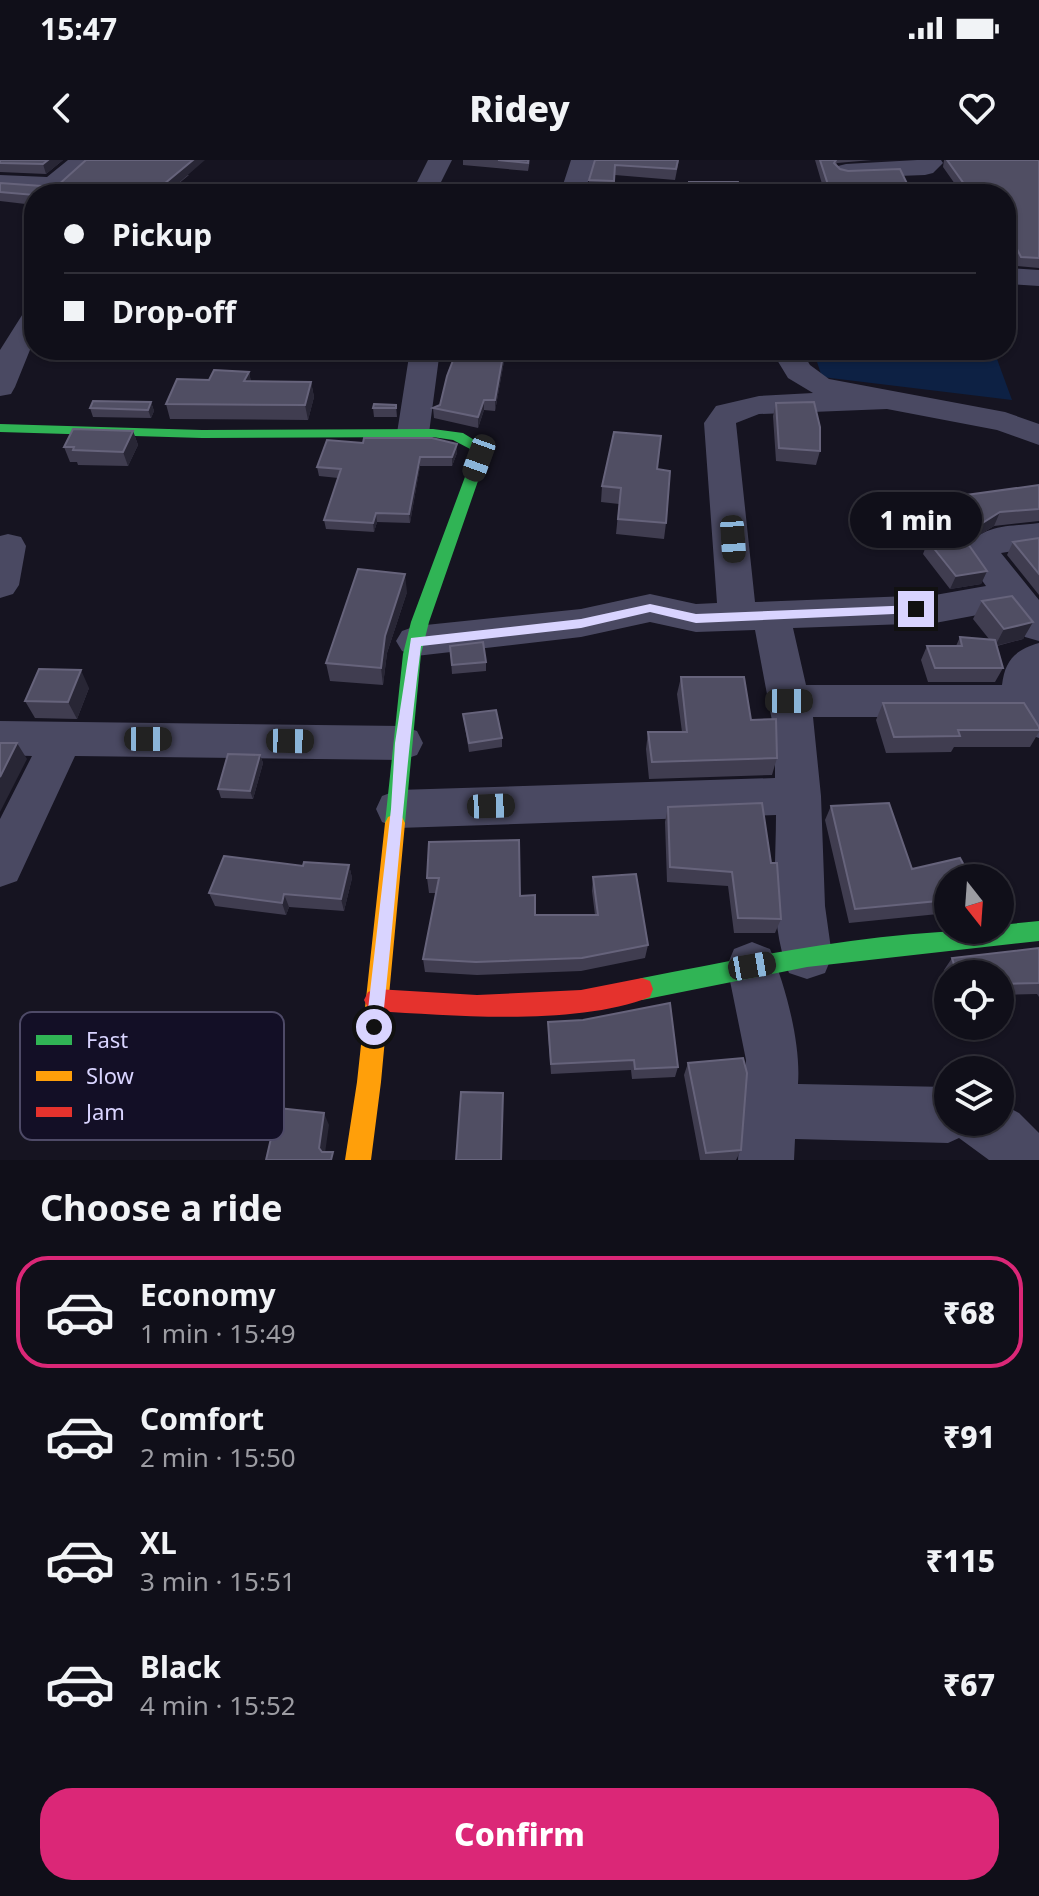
<!DOCTYPE html>
<html lang="en">
<head>
<meta charset="utf-8">
<style>
  body { margin:0; font-family:"Noto Sans",sans-serif; background:#191822; color:#f1f3f6; height:100vh; display:flex; flex-direction:column; font-size:30px; white-space:nowrap }
  * { box-sizing:border-box; margin:0 }
  p { font-size:26px; color:#9c9ca2 }
  .icon { flex:none; width:44px; height:44px; fill:none; stroke:currentColor; stroke-width:2; stroke-linecap:round; stroke-linejoin:round }
  .map { position:relative; height:1000px; overflow:hidden }
  .sheet { display:flex; flex-direction:column; background:#100f19; flex:1 }
  .sheet>* { flex:none }
  .guide { position:absolute; left:24px; top:24px; width:992px; height:176px; border-radius:32px; box-shadow:0 2px 6px #0004,0 0 0 2px #302f38; display:grid; align-content:center; height:176px; padding:0 40px; background:#100f19 }
  .needle { width:52px; rotate:163deg }
  .buttons { position:absolute; left:934px; top:704px; display:grid; gap:16px }
  .buttons a { display:grid; place-items:center; width:80px; height:80px; border-radius:50%; background:#100f19; box-shadow:0 2px 6px #0004,0 0 0 2px #302f38; font-size:40px }
  .end { position:absolute; width:36px; height:36px; margin:-18px; border:10px solid #d9d4ff; background:#111; box-shadow:0 0 0 4px #111 }
  .from { border-radius:50% }
  .bubble { position:absolute; height:56px; border-radius:28px; background:#100f19; box-shadow:0 2px 6px #0004,0 0 0 2px #302f38; font-size:26px; font-weight:800; line-height:56px; text-align:center }
  .car { position:absolute; width:24px; height:48px; margin:-24px -12px; border-radius:10px; box-shadow:0 0 6px 2px #0007; background:linear-gradient(#222 24%,#8ab4d8 0 40%,#222 0 76%,#8ab4d8 0 86%,#222 0) }
  .guide b { display:flex; align-items:center; gap:28px; height:76px; font-size:30px }
  .guide b+b { border-top:2px solid #302f38 }
  .guide i { width:20px; height:20px; background:#f1f3f6 }
  ul { padding:0; list-style:none }
  li { display:flex; align-items:center; gap:24px; height:112px; margin:0 16px 12px; padding:0 24px; border:4px solid transparent; border-radius:32px }
  li div { flex:1 }
  li b { display:block; font-size:30px }
  li em { font-style:normal; font-weight:800 }
  li.selected { border-color:#db2777 }
  li>.icon { width:72px; height:72px; stroke-width:1.5 }
  h2 { padding:0 40px; font-size:36px; line-height:96px }
  .button { display:flex; gap:16px; margin-top:auto; padding:16px 40px }
  .button a { flex:1; height:92px; border-radius:32px; background:#db2777; color:#fff; font-size:32px; font-weight:800; line-height:92px; text-align:center }
  .status { display:flex; justify-content:space-between; align-items:center; height:56px; padding:0 40px; background:#100f19; direction:ltr }
  .status svg { height:22px; fill:currentColor }
  header { display:flex; justify-content:space-between; align-items:center; height:104px; padding:0 40px; background:#100f19; font-size:36px; font-weight:800 }
  .map>svg:first-child { display:block }
  .water { fill:#0d2144 }
  .lines { fill:none; stroke-linecap:round; stroke-linejoin:round }
  .street { fill:#4a4962; fill-rule:evenodd }
  .fast { fill:#30b455; fill-rule:evenodd }
  .slow { fill:#ff9f0a; fill-rule:evenodd }
  .jam { fill:#e5322d; fill-rule:evenodd }
  .wall { fill:#403d50 }
  .shaded-wall { fill:#282635 }
  .building { fill:#504e63; stroke:#66637b; stroke-width:2 }
  .route { fill:#d9d4ff }
  .key { fill:#130f26; stroke:#4e4a67; stroke-width:2 }
  .key-label { font-size:22px; fill:#d9d4ff }
</style>
</head>
<body>
<div class="status"><b>15:47</b><svg viewBox="0 0 49 12"><path d="M0 12V9h3v3zM5 12V6h3v6zM10 12V3h3v9zM15 12V0h3v12zM26 1h20v11H26zM47 4h2v5h-2z"/></svg></div>
<header><svg class="icon" aria-label="back" viewBox="0 0 24 24"><path d="M15 5l-7 7 7 7"/></svg>Ridey<svg class="icon" aria-label="heart" viewBox="0 0 24 24"><path d="M12 20l-8-8c-3-5 5-10 8-4 3-6 11-1 8 4z"/></svg></header>
<div class="map">
<svg width="1039" height="1000" viewBox="0 0 1039 1000">
  <rect width="100%" height="100%" fill="#161421"/>
  <path class="water" d="M813,190h142l42,9 15,41 -190,-23z"/>
  <g class="lines">
    <path class="street" d="M68,0h26l-34,34 -60,-5v-14l47,2z
      M428,0h24l-17,34h-24z
      M571,0h24l-11,34h-24z
      M917,0h24l2,3 -10,10 -8,2 -79,3 -8,-2 -4,-5 4,-5 8,-2z
      M1006,108l33,2v16l-33,-2z
      M34,149v31l-19,47 -4,7 -11,2v-46l24,-38z
      M410,190h30l-11,83 -5,7 -11,3 -11,-3 -5,-7z
      M771,190h30l9,15 19,14 176,33 34,12v21l-42,-15 -110,-21 -128,5 -23,9 19,179 180,-7 51,-9 -23,-32c16,-31 45,-27 76,-31v24l-38,6 38,47v41l-14,-4 -21,-27 -69,13 -142,5 13,57h196c3,-25 13,-35 37,-42v95l-15,-5 -8,-16h-203l8,79 4,110 7,50 -7,17 -18,6 -18,-6c-20,-47 -13,-108 -13,-158l-378,13 -16,-6 -6,-13 6,-13 16,-6 377,-12v-41l-20,-107 -59,2 -46,-10 -69,15 -165,19 -14,-5 -6,-10 6,-10 14,-5 165,-17 69,-15 46,10 21,-1 -13,-180 12,-17 43,-10 54,-3 -25,-15z
      M8,374l13,3 5,9 -7,39 -6,9 -13,4v-62z
      M0,561l402,5 15,5 6,12 -6,12 -15,5 -327,-4 -58,125 -17,6v-68l32,-63 -32,-1z
      M752,782l18,7c16,38 31,95 28,135l150,3v35h52v-19l19,10 20,20v27h-50l-30,-22 -11,5 -153,-4 -1,21h-56l8,-100 -19,-94 7,-17z"/>
    <path class="fast" d="M0,264l202,6 231,-1 30,4 21,13 2,12 -57,164 -8,32 -16,169 -3,6 -7,3 -7,-3 -3,-6 18,-169 8,-32 61,-164v-8l-19,-10 -20,-3 -231,1 -202,-6z
      M1039,761v20l-232,26 -165,33 -8,-3 -3,-8 3,-8 8,-3c118,-23 237,-48 358,-48v-5z"/>
    <path class="slow" d="M395,654l7,3 3,6 -24,259 -10,78h-26l12,-78 28,-259 3,-6z"/>
    <path class="jam" d="M642,818l8,3 3,8 -3,8c-74,29 -195,19 -274,14l-8,-3 -4,-8 4,-8 8,-3 101,6 104,-5z"/>
  </g>
  <path class="wall" d="M0,0h63l-17,14 -46,-2z
    M463,0h67l-2,11 -65,-6z
    M595,0h84l-4,20 -60,-5 -2,16 -25,-1 1,-10z
    M815,0h57l-35,3 -1,2 4,4 72,25h-87z
    M944,0h95v108l-22,-2 -11,-23v-49h-44l-19,-27z
    M189,15l-23,19h-132v11l-34,-4v-18l56,4z
    M34,92v16h-4l-3,-10z
    M457,190h49l-11,61 -11,-1 -6,18 -44,-10 -1,-10 7,-3z
    M249,212l2,10h60l3,15 -6,23 -138,-1 -4,-15 43,-24z
    M151,242l3,9 -3,7 -58,-1 -3,-9z
    M776,243l44,48 -4,14 -40,-4 -3,-45z
    M396,245l1,12h-23l-1,-9z
    M133,271l5,14 -10,21 -50,-1 -1,-3h-7l-6,-15z
    M363,283l94,1v9l-5,13h-32l-10,57 -33,-1 -3,10 -48,-3 -2,-9 14,-42 -19,-2 -2,-9z
    M657,309l9,54 -2,16 -48,-5 3,-30 -18,-2 1,-16z
    M1039,325v36l-45,5 -26,16 -1,1 20,28 -6,13 -31,5 -27,-35 5,-13 28,-6 -17,-24 5,-13z
    M1039,378v57l-32,-40 6,-13z
    M407,432l-20,61 -4,32 -53,-4 -4,-18z
    M982,441l51,21 -10,17 -26,7 6,22 -8,14h-67l-7,-22 6,-14h29l4,-9 29,2 -16,-20z
    M450,486l36,16v9l-34,3z
    M681,517l70,43 26,38 -5,17 -123,4 -3,-30 2,-17h34l-5,-38z
    M89,528l-12,31 -42,-1 -10,-17z
    M883,543l156,24v5l-9,15h-76l-3,5 -65,1 -10,-33z
    M463,554l39,24v9l-33,5z
    M260,595l3,8 -10,36 -32,-1 -3,-9z
    M831,646l81,63 36,9v35l-99,10 -24,-103z
    M668,647l103,56 10,56 -6,14h-41l-6,-47 -61,-4 -2,-60z
    M429,682l91,54 15,19h60l-3,-24 1,-14 55,68 -3,13 -64,13 -104,4 -52,-3 -2,-13 13,-66h-7l-2,-15z
    M349,705l3,13 -8,33 -55,-4 -3,8 -71,-9 -6,-13 94,-27z
    M1039,788v49l-2,-3 -37,1v-21h-52v10l-4,-14 8,-12z
    M548,862l130,45 -3,10 -43,2 -1,-9 -80,4 -3,-41z
    M688,903l53,87 -5,10h-36l-16,-85z"/>
  <path class="shaded-wall" d="M48,0h15l-17,14 -3,-10z
    M193,0h12l-39,34h-14z
    M504,190h2l-11,61v-11z
    M249,212l3,15 -8,-6z
    M311,222l3,15 -6,23 -3,-15z
    M484,240v10l-6,18v-11z
    M151,242l3,9 -3,7 -3,-8z
    M133,271l5,14 -10,21 -5,-14z
    M457,284v9l-5,13v-9z
    M420,297v9l-10,57 -1,-9z
    M1000,352l-6,14 -26,16 -8,12 13,-25z
    M376,353l1,9 -3,10 -1,-9z
    M987,411l-6,13 -31,5 6,-13z
    M405,414l2,18 -20,61 -4,32 -2,-17 4,-32z
    M1033,462l-10,17 -28,7 9,-17z
    M81,510l8,18 -12,31 -9,-17z
    M17,583l10,16 -27,53v-35z
    M260,595l3,8 -10,36 -3,-8z
    M349,705l3,13 -8,33 -3,-12z
    M284,734l5,13 -3,8 -4,-12z
    M324,953l5,12 -5,35 -5,-12z"/>
  <path class="building" d="M0,0h48l-5,4 -43,-1z
    M86,0h107l-41,34h-118v1l-34,-3v-9l56,4z
    M498,0h30v3z
    M595,0h83l-2,9 -61,-4 -1,16 -25,-1z
    M820,0h16l-2,3 6,6 8,2 52,-2 12,25h-81z
    M947,0h92v98l-18,-1 -15,-30v-33h-16l-3,-5 -20,-1z
    M689,22h49l3,12h-52z
    M34,92v7l-7,-1z
    M457,190h47l-9,50h-11l-6,17 -45,-9 7,-3 7,-29z
    M214,210l35,2 -5,9 67,1 -6,23 -139,-1 11,-25 32,1z
    M93,241l58,1 -3,8 -58,-2z
    M814,242l6,25v24l-41,-3 -3,-45z
    M374,244l22,1v3h-23z
    M73,269l60,2 -10,21 -50,-2 1,-3h-10z
    M614,272l47,4 -4,33 13,2 -4,52 -48,-4 3,-31 -19,-2z
    M364,278h68l25,6 -5,13h-32l-11,57 -33,-1 -3,10 -49,-3 17,-51 -24,-2 10,-27 36,3z
    M1039,325v24l-39,3 -27,17 -7,12 21,30 -31,5 -28,-35 41,-8 -25,-35z
    M1039,378v36l-26,-32z
    M358,409l47,5 -20,62 -4,32 -55,-5z
    M1012,436l21,26 -29,7 -22,-28z
    M960,477l35,3 8,28h-68l-8,-22h35z
    M483,482l3,20 -34,3 -2,-19z
    M39,509l42,1 -13,32 -43,-1z
    M681,517h63l7,43 25,-1 1,39 -125,4 -4,-30h39z
    M883,543h141l15,24v3h-81l2,6 -66,1z
    M496,550l6,28 -33,5 -6,-29z
    M0,583h17l-17,34z
    M228,594l32,1 -10,36 -32,-2z
    M762,643l9,60h6l4,56 -43,-1 -6,-46 -62,-5 -2,-60z
    M889,643l23,66 48,-11 11,20h-23v22l-93,9 -24,-103z
    M519,680l1,56 15,-1v20h63l-5,-38 43,-3 12,71 -66,13 -106,4 -53,-3 16,-81h-12l2,-36z
    M224,696l79,10 1,-4 45,3 -8,34 -57,-5 -2,9 -73,-10z
    M1039,788v35l-39,1v-10h-43l-5,-16z
    M670,843l8,64 -43,2 -1,-9 -83,4 -3,-42 35,-2z
    M743,898l4,15 -6,77 -35,3 -18,-90z
    M461,932l42,1 -2,67h-45z
    M278,948l46,5 -5,35 3,4h11l-2,8h-65z"/>
  <path class="route" d="M650,444l46,10 220,-9 6,4 -6,4 -220,10 -46,-11 -69,16 -160,18c-16,126 -25,254 -39,381l-2,6 -6,3 -6,-3 -2,-6 25,-218 4,-66 16,-105 170,-19z"/>
  <rect x="20" y="852" width="264" height="128" rx="12" class="key"/>
  <rect x="36" y="875" width="36" height="10" fill="#30b455"/>
  <rect x="36" y="911" width="36" height="10" fill="#ff9f0a"/>
  <rect x="36" y="947" width="36" height="10" fill="#e5322d"/>
  <g class="key-label">
    <text x="86" y="888">Fast</text>
    <text x="86" y="924">Slow</text>
    <text x="86" y="960">Jam</text>
  </g>
</svg>
<div class="buttons">
<a><svg class="needle" viewBox="-14 -14 28 28"><path d="M0-13l5 13h-10z" fill="#e53935"/><path d="M0 13l5-13h-10z" fill="#9c9ca2"/></svg></a>
<a><svg class="icon" aria-label="locate" viewBox="0 0 24 24"><circle cx="12" cy="12" r="6"/><path d="M12 2v4M12 18v4M2 12h4M18 12h4"/></svg></a>
<a><svg class="icon" aria-label="layers" viewBox="0 0 24 24"><path d="M12 4l9 5-9 5-9-5zM3 14l9 5 9-5"/></svg></a>
</div>
<i class="end from" style="left:374px;top:867px"></i>
<i class="end" style="left:916px;top:449px"></i>
<div class="bubble" style="left:850px;top:332px;width:132px">1 min</div>
<i class="car" style="left:479px;top:298px;rotate:200deg"></i>
<i class="car" style="left:733px;top:379px;rotate:176deg"></i>
<i class="car" style="left:789px;top:541px;rotate:90deg"></i>
<i class="car" style="left:148px;top:579px;rotate:90deg"></i>
<i class="car" style="left:290px;top:581px;rotate:91deg"></i>
<i class="car" style="left:491px;top:646px;rotate:88deg"></i>
<i class="car" style="left:752px;top:806px;rotate:80deg"></i>
<div class="guide">
<b><i class="from"></i>Pickup</b>
<b><i></i>Drop-off</b>
</div>
</div>
<section class="sheet">
<h2>Choose a ride</h2>
<ul>
<li class="selected"><svg class="icon" aria-label="car" viewBox="0 0 24 24"><path d="M5 17H2v-5l4-1 3-4h7l3 4 3 1v5h-3M9 17h6M6 11h13"/><circle cx="7" cy="17" r="2"/><circle cx="17" cy="17" r="2"/></svg><div><b>Economy</b><p>1 min · 15:49</p></div><em>₹68</em></li>
<li><svg class="icon" aria-label="car" viewBox="0 0 24 24"><path d="M5 17H2v-5l4-1 3-4h7l3 4 3 1v5h-3M9 17h6M6 11h13"/><circle cx="7" cy="17" r="2"/><circle cx="17" cy="17" r="2"/></svg><div><b>Comfort</b><p>2 min · 15:50</p></div><em>₹91</em></li>
<li><svg class="icon" aria-label="car" viewBox="0 0 24 24"><path d="M5 17H2v-5l4-1 3-4h7l3 4 3 1v5h-3M9 17h6M6 11h13"/><circle cx="7" cy="17" r="2"/><circle cx="17" cy="17" r="2"/></svg><div><b>XL</b><p>3 min · 15:51</p></div><em>₹115</em></li>
<li><svg class="icon" aria-label="car" viewBox="0 0 24 24"><path d="M5 17H2v-5l4-1 3-4h7l3 4 3 1v5h-3M9 17h6M6 11h13"/><circle cx="7" cy="17" r="2"/><circle cx="17" cy="17" r="2"/></svg><div><b>Black</b><p>4 min · 15:52</p></div><em>₹67</em></li>
</ul>
<div class="button"><a>Confirm</a></div>
</section>
</body>
</html>
